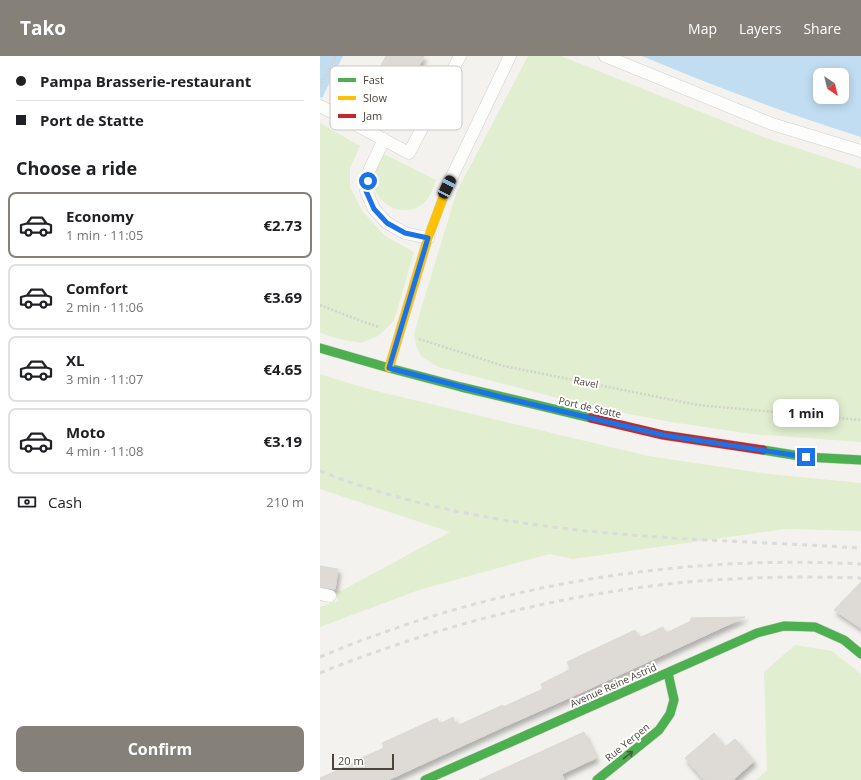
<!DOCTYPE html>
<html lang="en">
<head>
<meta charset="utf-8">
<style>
  body { margin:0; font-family:"Open Sans",sans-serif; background:#f6f6f6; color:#202124; height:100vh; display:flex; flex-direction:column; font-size:15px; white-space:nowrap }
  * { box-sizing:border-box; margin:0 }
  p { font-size:13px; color:#757577 }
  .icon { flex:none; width:22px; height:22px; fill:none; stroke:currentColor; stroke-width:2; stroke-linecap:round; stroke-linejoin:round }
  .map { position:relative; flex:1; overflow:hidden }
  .sheet { display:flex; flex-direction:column; background:#fff; width:320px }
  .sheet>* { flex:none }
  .banner { display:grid; align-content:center; height:88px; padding:0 16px; background:#fff }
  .needle { width:26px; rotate:145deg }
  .controls { position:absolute; left:493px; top:12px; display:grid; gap:8px }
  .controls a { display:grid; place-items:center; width:36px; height:36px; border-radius:8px; background:#fff; box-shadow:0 2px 10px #0003; font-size:20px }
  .scale { position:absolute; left:12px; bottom:10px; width:62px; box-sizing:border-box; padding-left:4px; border:2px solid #4b4439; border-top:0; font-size:11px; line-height:14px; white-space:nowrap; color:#4b4439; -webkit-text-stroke:3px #fff; paint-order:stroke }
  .end { position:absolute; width:18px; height:18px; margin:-9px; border:5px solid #1a73e8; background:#fff; box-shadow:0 0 0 2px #fff }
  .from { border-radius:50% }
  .bubble { position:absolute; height:28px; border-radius:8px; background:#fff; box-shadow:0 2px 10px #0003; font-size:13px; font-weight:700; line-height:28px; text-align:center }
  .car { position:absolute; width:12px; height:24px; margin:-12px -6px; border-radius:5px; box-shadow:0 0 3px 1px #0007; background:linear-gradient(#222 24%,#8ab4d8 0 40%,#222 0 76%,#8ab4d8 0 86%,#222 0) }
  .banner b { display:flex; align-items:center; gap:14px; height:38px; font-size:15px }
  .banner b+b { border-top:1px solid #e0e0e0 }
  .banner i { width:10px; height:10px; background:#202124 }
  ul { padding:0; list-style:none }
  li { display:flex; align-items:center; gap:12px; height:66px; margin:0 8px 6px; padding:0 8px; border:2px solid #e0e0e0; border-radius:8px }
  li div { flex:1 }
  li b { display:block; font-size:15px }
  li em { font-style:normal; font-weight:700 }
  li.on { border-color:#868178 }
  li>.icon { width:36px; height:36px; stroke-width:1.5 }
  h2 { padding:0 16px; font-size:18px; line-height:48px }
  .pay { display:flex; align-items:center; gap:10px; height:44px; padding:0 16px; font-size:15px }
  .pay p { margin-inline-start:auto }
  .cta { display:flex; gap:8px; margin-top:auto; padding:8px 16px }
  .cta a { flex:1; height:46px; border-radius:8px; background:#868178; color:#fff; font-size:16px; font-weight:700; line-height:46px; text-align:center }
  header { display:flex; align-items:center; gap:24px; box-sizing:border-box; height:56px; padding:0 20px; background:#868178; color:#fff }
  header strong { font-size:19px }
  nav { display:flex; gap:22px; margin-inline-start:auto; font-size:14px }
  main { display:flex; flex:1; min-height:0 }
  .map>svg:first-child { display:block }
  .green { fill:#e1eecf }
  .water { fill:#c0ddf1; fill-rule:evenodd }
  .building { fill:#dedbd6; stroke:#dcd9d4; filter:url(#shadow) }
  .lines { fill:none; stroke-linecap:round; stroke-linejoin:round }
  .lane-casing { stroke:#d2d0cb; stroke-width:13 }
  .fast-casing { stroke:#d3cfc5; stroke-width:10 }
  .slow-casing { stroke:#d3cfc5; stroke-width:10 }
  .jam-casing { stroke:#d3cfc5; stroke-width:10 }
  .path { stroke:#d3d2cc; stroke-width:2.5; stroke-dasharray:2 2; stroke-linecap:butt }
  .lane { stroke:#fdfdfc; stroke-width:12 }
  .fast { stroke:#4caf50; stroke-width:9 }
  .slow { stroke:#ffc107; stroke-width:9 }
  .jam { stroke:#c62828; stroke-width:9 }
  .rail { stroke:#dbdbda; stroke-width:3; stroke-dasharray:5 5; stroke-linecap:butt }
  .oneway { stroke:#4b593e }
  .route { stroke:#1a73e8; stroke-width:5 }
  .labels { text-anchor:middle; stroke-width:4; stroke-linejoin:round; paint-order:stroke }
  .street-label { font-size:10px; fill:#4b4439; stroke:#fff }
  .key { fill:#fff; stroke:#c9c7c4; stroke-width:1 }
  .key-label { font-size:11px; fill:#4b4439 }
</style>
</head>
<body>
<header>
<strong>Tako</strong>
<nav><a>Map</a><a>Layers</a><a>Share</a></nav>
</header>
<main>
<section class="sheet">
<div class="banner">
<b><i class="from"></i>Pampa Brasserie-restaurant</b>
<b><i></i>Port de Statte</b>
</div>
<h2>Choose a ride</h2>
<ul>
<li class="on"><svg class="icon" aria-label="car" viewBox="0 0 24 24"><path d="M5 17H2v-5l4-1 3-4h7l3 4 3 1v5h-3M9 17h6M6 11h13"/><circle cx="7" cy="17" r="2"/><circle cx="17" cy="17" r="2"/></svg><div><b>Economy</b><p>1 min · 11:05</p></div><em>€2.73</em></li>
<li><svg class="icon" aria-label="car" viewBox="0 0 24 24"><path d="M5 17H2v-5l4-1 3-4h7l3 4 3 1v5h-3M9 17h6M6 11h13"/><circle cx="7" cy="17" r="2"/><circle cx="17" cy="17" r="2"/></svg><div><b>Comfort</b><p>2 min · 11:06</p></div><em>€3.69</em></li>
<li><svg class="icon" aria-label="car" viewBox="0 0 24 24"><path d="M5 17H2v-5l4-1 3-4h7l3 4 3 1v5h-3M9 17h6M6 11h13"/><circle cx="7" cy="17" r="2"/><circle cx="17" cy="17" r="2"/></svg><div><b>XL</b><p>3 min · 11:07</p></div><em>€4.65</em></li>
<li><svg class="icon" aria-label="car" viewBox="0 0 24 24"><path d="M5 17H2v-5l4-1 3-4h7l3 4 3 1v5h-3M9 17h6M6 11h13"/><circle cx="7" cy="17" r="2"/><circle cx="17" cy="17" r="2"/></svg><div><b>Moto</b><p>4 min · 11:08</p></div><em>€3.19</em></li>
</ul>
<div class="pay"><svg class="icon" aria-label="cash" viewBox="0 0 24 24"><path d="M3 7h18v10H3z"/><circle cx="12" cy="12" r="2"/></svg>Cash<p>210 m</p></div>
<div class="cta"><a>Confirm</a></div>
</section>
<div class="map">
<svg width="541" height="724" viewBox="0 0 541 724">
  <defs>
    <filter id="shadow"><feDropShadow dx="2.5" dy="4.5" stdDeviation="2" flood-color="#0004"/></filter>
  </defs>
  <rect width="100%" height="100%" fill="#f4f2ee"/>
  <path class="green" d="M208,0h33l205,82 95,31v273l-109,-8 -81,-12 -78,-15 -155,-40 -17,-11 -5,-10 -2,-12 7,-25 36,-118z
    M0,67l40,23 -10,22v19l13,25 22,24 29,16 -20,69 -16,15 -17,7 -22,-4 -19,-6z
    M64,98l52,26c-3,7 -5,16 -11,22 -2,2 -5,4 -7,5 -18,9 -39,-2 -44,-21 -3,-8 6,-24 10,-32z
    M0,318l48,15 280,67 121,18 92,9v48l-76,-2 -212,30 -24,-5 -130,36 -99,37v-20l18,-6 -3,-10h6l109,-59 -130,-43z
    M475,589l37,6 29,23v106h-105l11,-10 -3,-98z"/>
  <path class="water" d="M0,0h23l-21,42 -2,-1z
    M322,0h219v81c-74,-23 -147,-51 -219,-81zM500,19h22v22h-22z"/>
  <path class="building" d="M66,0h38l-23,44 -30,-16z
    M0,510l18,3 -3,20 -15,-2z
    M541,526v46l-27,-18z
    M425,561l-163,75 -81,36 -113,52h-68v-2l42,-19 -1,-1 23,-10 -2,-5 55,-25 3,6 13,-7 4,9 46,-21v2l40,-18 -2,-5 30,-15 -4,-7 68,-32 4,8 24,-11 3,6 25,-12v-3z
    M264,676l12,26 -34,16 2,6h-85z
    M394,677l11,14 10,-8 19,22 -21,19h-29l-19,-22z"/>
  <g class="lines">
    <defs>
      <path id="lane" d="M285,0l167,68 89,27
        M0,50l89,47 51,-97
        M64,83l-15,32 -3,20 8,18 13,14 18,10 23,5
        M127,131l63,-131
        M0,538l10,2"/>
      <path id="fast" d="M0,292l69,20 72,19 130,31
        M443,394l43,7 55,3
        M105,724l332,-147 27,-7 31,1 29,13 17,14
        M277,724l62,-50 11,-16 4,-14 -6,-27"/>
      <path id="slow" d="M69,312l39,-130 19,-51"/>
      <path id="jam" d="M271,362l72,17 100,15"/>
    </defs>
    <use href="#lane" class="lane-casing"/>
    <use href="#fast" class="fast-casing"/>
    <use href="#slow" class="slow-casing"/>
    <use href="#jam" class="jam-casing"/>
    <path class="path" d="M0,31l16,-31
      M0,249l44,17 15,5
      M99,283l85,27 194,39 163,15"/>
    <use href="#lane" class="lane"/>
    <use href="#fast" class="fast"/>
    <use href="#slow" class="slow"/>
    <use href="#jam" class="jam"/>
    <path class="rail" d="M0,415c172,68 359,66 541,77
      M0,601c28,-12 56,-22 85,-32 146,-49 302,-69 456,-61
      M0,617c29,-12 58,-22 88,-32 84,-28 171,-47 260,-57 64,-7 129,-8 193,-6"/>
  </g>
  <defs><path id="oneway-shaft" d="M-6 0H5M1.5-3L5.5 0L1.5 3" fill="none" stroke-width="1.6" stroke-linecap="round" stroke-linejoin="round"/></defs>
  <use class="oneway" href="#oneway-shaft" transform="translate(308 699) rotate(-39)"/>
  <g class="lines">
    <path class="route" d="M48,125l-2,10 8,18 13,14 18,10 23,5 -39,130 112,29 162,38 143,22"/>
  </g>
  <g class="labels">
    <g class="street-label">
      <text transform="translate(266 326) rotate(11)" y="4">Ravel</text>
      <text transform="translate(270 351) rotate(13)" y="4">Port de Statte</text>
      <text transform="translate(293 629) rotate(-24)" y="4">Avenue Reine Astrid</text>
      <text transform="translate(307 686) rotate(-39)" y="4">Rue Yerpen</text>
    </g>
  </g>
  <rect x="10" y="10" width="132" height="64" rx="6" class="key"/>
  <rect x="18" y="22" width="18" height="4" fill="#4caf50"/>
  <rect x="18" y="40" width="18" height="4" fill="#ffc107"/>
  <rect x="18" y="58" width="18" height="4" fill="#c62828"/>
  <g class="key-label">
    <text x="43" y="28">Fast</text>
    <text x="43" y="46">Slow</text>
    <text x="43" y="64">Jam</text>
  </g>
</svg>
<div class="controls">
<a><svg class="needle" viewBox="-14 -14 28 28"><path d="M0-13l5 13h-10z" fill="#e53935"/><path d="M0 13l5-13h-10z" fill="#757577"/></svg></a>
</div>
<div class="scale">20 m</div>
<i class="end from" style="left:48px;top:125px"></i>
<i class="end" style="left:486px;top:401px"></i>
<div class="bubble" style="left:453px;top:343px;width:66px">1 min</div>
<i class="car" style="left:127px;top:131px;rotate:26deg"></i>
</div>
</main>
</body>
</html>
